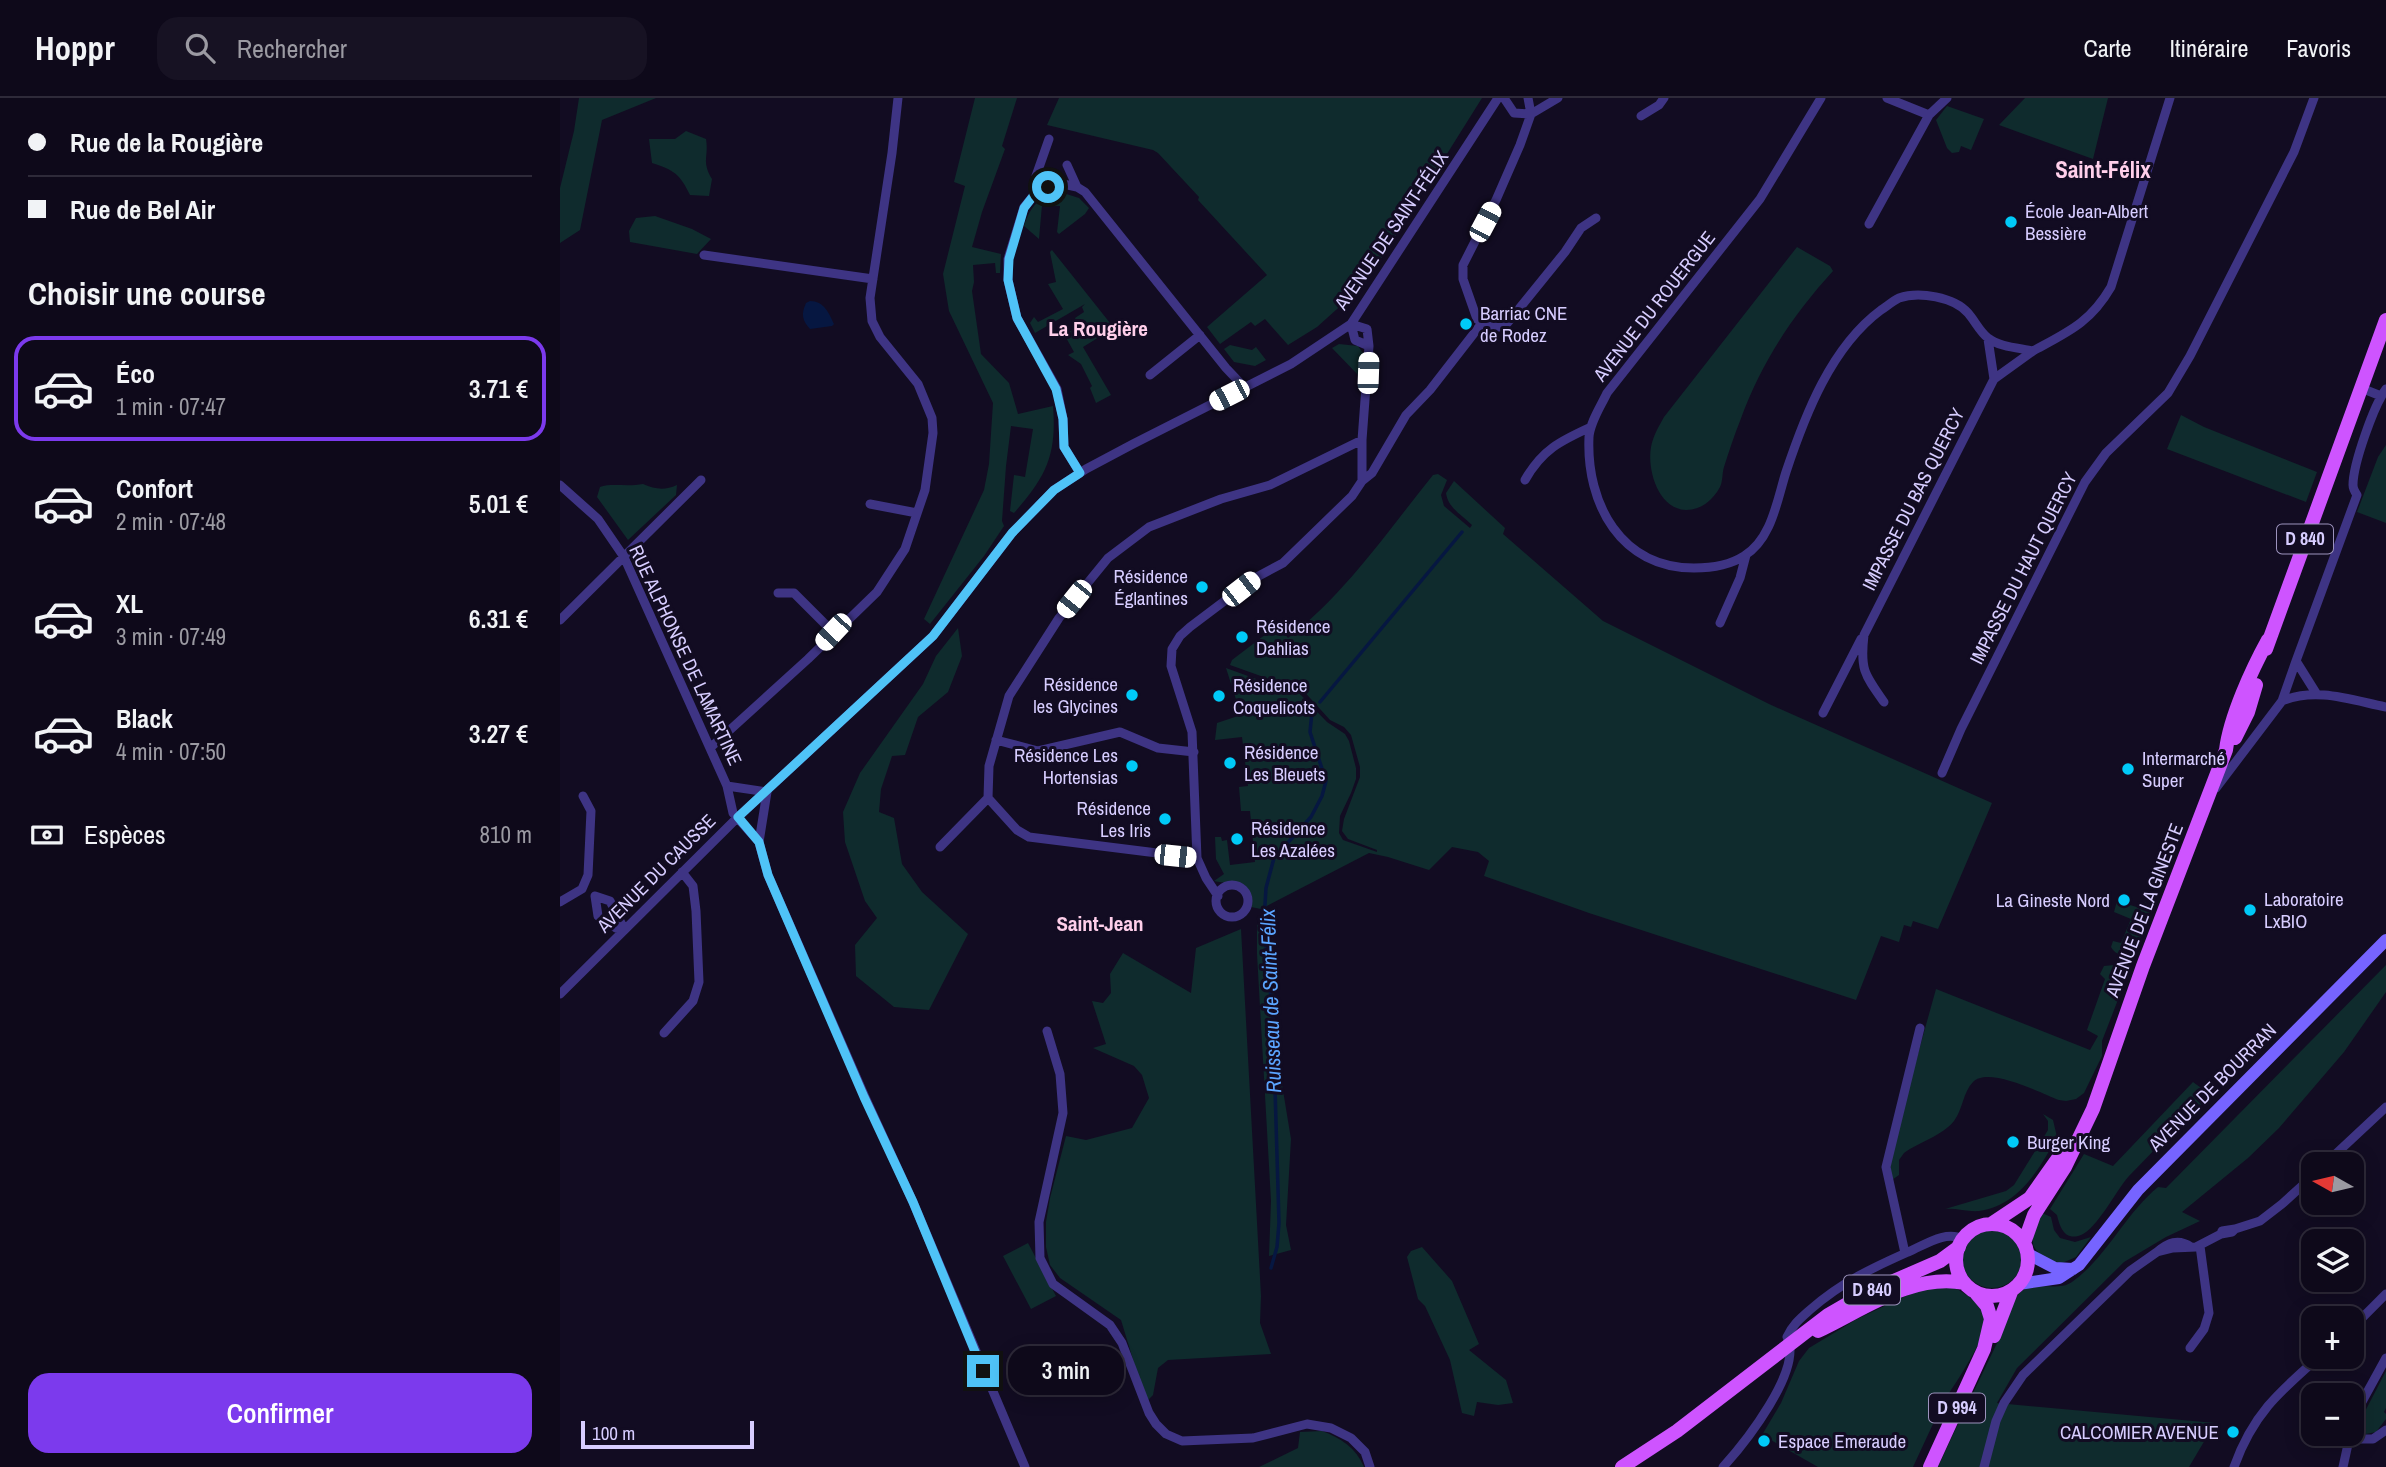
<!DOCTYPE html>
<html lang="fr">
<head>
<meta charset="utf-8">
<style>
  body { margin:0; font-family:"Archivo Narrow",sans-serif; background:#171223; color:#f1f3f6; height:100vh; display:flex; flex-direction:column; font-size:26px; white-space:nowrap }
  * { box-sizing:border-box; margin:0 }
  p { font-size:23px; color:#9b9aa2 }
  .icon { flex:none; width:38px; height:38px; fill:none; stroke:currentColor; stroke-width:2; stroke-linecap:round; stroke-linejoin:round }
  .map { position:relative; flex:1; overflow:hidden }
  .drawer { display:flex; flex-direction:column; background:#0e091a; width:560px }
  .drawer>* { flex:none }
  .guide { display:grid; align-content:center; height:154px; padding:0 28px; background:#0e091a }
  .needle { width:46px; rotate:278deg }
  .tools { position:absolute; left:1741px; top:1054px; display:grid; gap:14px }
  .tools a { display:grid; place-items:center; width:63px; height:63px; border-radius:14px; background:#0e091a; box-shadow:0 4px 18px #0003,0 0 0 2px #2e2a39; font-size:35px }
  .scale { position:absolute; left:21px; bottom:18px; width:173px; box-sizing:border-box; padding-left:7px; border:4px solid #d7cdff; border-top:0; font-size:19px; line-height:24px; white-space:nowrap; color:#d7cdff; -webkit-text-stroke:5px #120c22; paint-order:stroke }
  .end { position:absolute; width:32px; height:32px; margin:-16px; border:9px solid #4fc3f7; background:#111; box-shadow:0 0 0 4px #111 }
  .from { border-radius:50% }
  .bubble { position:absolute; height:49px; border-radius:21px; background:#0e091a; box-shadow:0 4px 18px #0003,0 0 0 2px #2e2a39; font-size:23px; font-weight:600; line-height:49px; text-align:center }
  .car { position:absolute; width:21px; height:42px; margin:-21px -10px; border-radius:9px; box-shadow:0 0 5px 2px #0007; background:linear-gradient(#fff 24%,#345 0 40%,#fff 0 76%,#345 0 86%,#fff 0) }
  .guide b { display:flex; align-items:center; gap:24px; height:66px; font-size:26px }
  .guide b+b { border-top:2px solid #2e2a39 }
  .guide i { width:18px; height:18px; background:#f1f3f6 }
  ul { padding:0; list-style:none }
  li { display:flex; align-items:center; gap:21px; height:105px; margin:0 14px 10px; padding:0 14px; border:4px solid transparent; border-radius:21px }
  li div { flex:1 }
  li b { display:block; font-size:26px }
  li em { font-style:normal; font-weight:600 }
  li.selected { border-color:#7c3aed }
  li>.icon { width:63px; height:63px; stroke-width:1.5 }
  h2 { padding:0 28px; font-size:32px; line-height:84px }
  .pay { display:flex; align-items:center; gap:18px; height:77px; padding:0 28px; font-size:26px }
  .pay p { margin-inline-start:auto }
  .button { display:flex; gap:14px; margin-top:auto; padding:14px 28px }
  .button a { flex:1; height:80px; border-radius:21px; background:#7c3aed; color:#fff; font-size:28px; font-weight:600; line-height:80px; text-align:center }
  header { display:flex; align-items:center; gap:42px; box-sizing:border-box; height:98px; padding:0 35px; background:#0e091a; border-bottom:2px solid #2e2a39 }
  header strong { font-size:33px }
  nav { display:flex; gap:38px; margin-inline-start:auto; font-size:24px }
  .search { width:490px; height:63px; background:#171223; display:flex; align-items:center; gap:18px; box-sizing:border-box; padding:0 24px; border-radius:21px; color:#9b9aa2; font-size:26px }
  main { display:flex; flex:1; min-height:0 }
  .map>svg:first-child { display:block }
  .green { fill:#0f2b2d }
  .water { fill:#061741 }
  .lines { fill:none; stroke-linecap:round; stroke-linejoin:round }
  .stream { stroke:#061741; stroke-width:3.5 }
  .street { stroke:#3e3484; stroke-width:9 }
  .secondary { stroke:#7664ff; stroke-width:12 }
  .primary { stroke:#ce54ff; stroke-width:14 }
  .route { stroke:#4fc3f7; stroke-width:9 }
  .poi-dot { fill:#00caf8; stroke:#120c22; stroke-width:2.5 }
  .labels { text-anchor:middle; stroke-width:6; stroke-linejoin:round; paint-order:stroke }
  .shield { fill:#120c22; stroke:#9c93bd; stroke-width:2 }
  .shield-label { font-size:18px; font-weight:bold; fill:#d7cdff }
  .poi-label { font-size:19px; fill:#d7cdff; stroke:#120c22; text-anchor:start }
  .street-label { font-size:19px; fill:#d7cdff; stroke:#120c22 }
  .neighbourhood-label { font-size:21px; font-weight:bold; fill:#ffcfea; stroke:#120c22 }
  .water-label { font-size:21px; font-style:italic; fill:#5ba5ff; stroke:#120c22 }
  .quarter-label { font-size:23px; font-weight:bold; fill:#ffcfea; stroke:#120c22 }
</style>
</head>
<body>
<header>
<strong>Hoppr</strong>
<div class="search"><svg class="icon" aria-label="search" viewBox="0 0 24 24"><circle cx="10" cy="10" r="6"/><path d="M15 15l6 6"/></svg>Rechercher</div>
<nav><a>Carte</a><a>Itinéraire</a><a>Favoris</a></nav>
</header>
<main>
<section class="drawer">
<div class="guide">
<b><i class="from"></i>Rue de la Rougière</b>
<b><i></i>Rue de Bel Air</b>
</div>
<h2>Choisir une course</h2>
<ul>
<li class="selected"><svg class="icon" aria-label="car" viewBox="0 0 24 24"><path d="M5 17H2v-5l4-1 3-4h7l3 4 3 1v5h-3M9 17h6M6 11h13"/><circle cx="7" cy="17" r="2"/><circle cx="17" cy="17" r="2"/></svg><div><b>Éco</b><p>1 min · 07:47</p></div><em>3.71 €</em></li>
<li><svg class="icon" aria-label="car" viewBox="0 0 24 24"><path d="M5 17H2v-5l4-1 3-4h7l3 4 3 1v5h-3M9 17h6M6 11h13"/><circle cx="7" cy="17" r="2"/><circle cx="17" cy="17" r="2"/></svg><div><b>Confort</b><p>2 min · 07:48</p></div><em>5.01 €</em></li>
<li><svg class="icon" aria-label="car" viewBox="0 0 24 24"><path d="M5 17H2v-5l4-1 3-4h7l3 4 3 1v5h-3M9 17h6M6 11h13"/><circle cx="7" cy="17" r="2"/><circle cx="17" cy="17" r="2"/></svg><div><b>XL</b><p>3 min · 07:49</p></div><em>6.31 €</em></li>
<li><svg class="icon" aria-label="car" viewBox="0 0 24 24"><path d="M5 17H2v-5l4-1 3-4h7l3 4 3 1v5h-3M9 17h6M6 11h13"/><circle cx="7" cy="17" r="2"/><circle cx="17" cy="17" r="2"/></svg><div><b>Black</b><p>4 min · 07:50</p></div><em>3.27 €</em></li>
</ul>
<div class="pay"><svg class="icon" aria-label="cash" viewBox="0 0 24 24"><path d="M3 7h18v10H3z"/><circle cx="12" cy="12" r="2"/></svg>Espèces<p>810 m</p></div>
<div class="button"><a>Confirmer</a></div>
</section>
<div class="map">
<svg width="1826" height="1369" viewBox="0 0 1826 1369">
  <rect width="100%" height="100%" fill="#120c22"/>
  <path class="green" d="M19,0h77l-54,22 -22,110 -20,13v-55l14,-57z
    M415,0h42l-15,48 3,3 -23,63 -10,35 29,7 -1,19h-4l-1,-10 -22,2 1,17 -2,9 9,63 28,29 9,31 35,-8c4,49 -7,71 -39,107l-4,-2 4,-36 11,2 8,-48 -22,-3 -5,40 -4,55 2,5 -20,30 -54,68 -6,-5 60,-129 5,-26 4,-61 -44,-92 -6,-37 22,-88 -11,-4z
    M499,0h423l-116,185 -49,44 -29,18 -23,-26 -10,7 -4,-4 -31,22 -13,-17 60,-52 -69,-75 1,-3 -41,-44 -5,-3 -106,-25z
    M1465,0h83l-15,61 -94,-34z
    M1387,8l37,13 -13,31 -10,-4 -2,6 -7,1 -5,-5 -11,-28z
    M126,33l20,8c3,18 -5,22 6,40l-3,17 -19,-1c-10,-21 -16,-25 -38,-32l-3,-24h26z
    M500,94l19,6 10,10 -4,6 -26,20 -2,-2 3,-26 -18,-1 -3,34 -15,-13c6,-19 15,-30 36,-34z
    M95,118l37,13 19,10 -14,15 -67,-12 -1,-11 7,-13z
    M1237,149l33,19 3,5c-41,45 -72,92 -93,150 -6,15 -11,30 -16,46 -2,6 -1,14 -4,20 -7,13 -19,23 -34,23 -28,-1 -39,-40 -35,-63 2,-11 8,-21 13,-30z
    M492,152l62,78 -31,19 28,48 -15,8 -6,-15 2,-2 -11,-22 -13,-9 6,-3 -10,-18 15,-7 -4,-9 9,-6 -2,-5 3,-3 -50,29 -5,-10 4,-6 4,5 25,-13 -15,-25 8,-2 -6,-30z
    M779,246l19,2 5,7 -3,24 -28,-29z
    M670,247l22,5 4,-3 10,13 -11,6 -21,-4 -10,-13z
    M1621,317l23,12 113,45 -11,30 -139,-53z
    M1826,347v78l-29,-11 21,-55z
    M878,376l9,6 -6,15 3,11 26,22 2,-3c-10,-10 -24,-17 -26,-32l8,-12 51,47 -2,6 100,87 166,83 223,99 -54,126 -25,-8 -2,6 -7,-2 -5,17 -18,-6 -25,64 -267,-87 -105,-37 5,-15 -11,-9 -26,-5 -23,23 -41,-13 -19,-4 -108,56 -10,-2c1,-32 -16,-21 -37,-26l10,-7 -8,-15 -1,-22h6l1,4 5,-1 3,25 25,-3 -5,-51h-9l-2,-24 9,-1 -6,-49 -27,3 2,-17 24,-8 -15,-47 52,19 18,3 31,32 18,12 4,7 7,27v11l-5,14 -11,23 -1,17 4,7 34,12v-2l-29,-11 -6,-8 2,-12 16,-42v-10l-9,-32 -7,-8 -14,-7 -30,-33 -20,-4 -50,-18 2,-5 46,-35 10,13c58,-45 99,-106 145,-163z
    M83,386c12,5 21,7 34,1l-1,10 -48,45 -31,-43 3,-10c10,-4 29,0 43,-3z
    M398,530l4,28 -14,36 -30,25 -13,38 -13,1 -11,33 -2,23 15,6 8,46 20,28 46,42 -39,76 -35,-3 -38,-31 -1,-31 22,-27 -12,-17 -20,-59 -2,-30 17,-39 63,-89 13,-28z
    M1557,803l26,8 2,-7 6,7 -16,44c-9,4 -19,3 -24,-6l2,-6 8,2 10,-24 -17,-7z
    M703,821l9,7 3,116 16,97 -5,86 5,25 -22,6 2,-55 -14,-247v-29z
    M681,831l20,367 -1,27 11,31 -103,6 -10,8 -5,27 -7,7 -25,-82 -61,-42 -10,-13 -4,-18v-25l4,-24 16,-62 20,4 46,-12 17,-30 -7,-23 -8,-9 -41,-18 13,-4 -14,-43 11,2 8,-10 -1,-19 13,-21 68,40 5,-45z
    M1554,867l12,10v4l-24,62v15l-18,37 -8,6 -10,2 -7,-1c-18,-7 -71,-34 -86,-18 -10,10 -10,27 -19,39 -12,15 -35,21 -50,32l-5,7v15l-10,7 -3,-13 50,-180 154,61 8,-14 -11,-6 18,-51 -5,-5 4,-8z
    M1826,867v27l-42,60 -65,76 -31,30 -66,54 18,9 -34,16 -42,25 -107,106 -20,35 218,20 -26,44h-251c19,-42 40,-84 60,-126 7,-14 10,-33 19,-45 13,-18 40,-3 55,-14 35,-25 53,-68 86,-95l8,1z
    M1633,984l19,14c-30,23 -57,54 -83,80 -12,13 -32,53 -48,59 -16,6 -21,-7 -24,-20l-7,-6 34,-55 29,12z
    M1483,1016l10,6 4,17c-17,31 -38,69 -78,74 -11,1 -23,-3 -34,-2l61,-18 8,-6 34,-55v-9z
    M1482,1115l9,4 3,13 6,8 15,4 16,-5 -15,20 -16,7c-32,-13 -33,-20 -18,-51z
    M1402 1160a30 30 0 1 1 60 0a30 30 0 1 1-60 0Z
    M468,1145l28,53 -25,13 -28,-53z
    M862,1149l30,34 27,63 -10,6 37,30 7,23 -15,2 -21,-3 -3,14 -12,-3 -12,-53 -25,-54 -7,-7 -11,-42 4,-6z
    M1393,1189c13,7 31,17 32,34 1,18 -29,61 -39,77 -12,22 -22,46 -33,69h-95l-56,-32 19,-32 18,-42 10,-13 48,-29 53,-25 15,-5z
    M1826,1273v37l-2,4 2,2v5l-10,13 -10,2 -6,-6v-7z
    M762,1333c19,7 34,17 42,36h-105l39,-19 2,-16z"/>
  <path class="water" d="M250,203c14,0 19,12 24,23l-2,2 -22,3c-8,-9 -9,-15 -4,-26z"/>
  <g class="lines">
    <path class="stream" d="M760,604l142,-170
      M711,1170l6,-21 2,-24 -6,-202 -9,-100 2,-33 8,-30 37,-41 11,-21 4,-15 -16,-49 2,-20"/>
    <path class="street" d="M944,0l10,15 17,1
      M968,0l3,16 -11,31 -24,55 -33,65v14l14,40c8,7 17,10 28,7l60,-74 16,-24 15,-10
      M1261,0l-61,101 -153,194c-6,13 -17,29 -18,44 -3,67 32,131 105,131 16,0 36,-3 50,-12 28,-17 33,-56 42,-84 19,-57 45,-125 95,-162 6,-4 12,-9 18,-12 20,-7 55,-1 69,15 7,8 12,19 20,25 11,9 32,10 45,13 35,-19 57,-28 78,-64l59,-189
      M1327,0l42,17 18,-17
      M971,16l27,-16
      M1081,18l18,-11 5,-7
      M507,67l10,22
      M478,92l-2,-14 13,-37
      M1309,126l60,-109
      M144,157l169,24
      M590,277l50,-40
      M1434,281l39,-28
      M1801,290l20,8
      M520,375l-16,-26 -1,-28 -6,-30 -40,-71 -9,-38v-21l16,-52 14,-17 25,-6 14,3 8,5 141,176 18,19
      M965,382c17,-30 35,-39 66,-53
      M802,383l10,-8 34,-58 24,-25 52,-67
      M0,387l38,34 26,38 103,229 6,27 26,29 8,-50 -40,-6
      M310,406l47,9
      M218,495h16l39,39
      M0,522l141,-140
      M1160,525l20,-45 6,-23
      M1756,595l-20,-32 61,-166c-2,-3 -4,-7 -4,-10 0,-21 21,-80 33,-96
      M1722,603l14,-40
      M1324,604c-20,-28 -24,-33 -20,-67l130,-256 -6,-40
      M1263,615l38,-74
      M436,642l42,11 82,-19 38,16 36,4
      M150,650l98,-89 69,-67 28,-43 20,-59 8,-57 -1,-15 -14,-34 -38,-47 -8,-16 -2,-23 22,-145 6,-55
      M1382,675l19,-44 124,-247 21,-29 62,-60 22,-37 104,-204 20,-54
      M1656,690l66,-87c34,-14 69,-1 104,6
      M199,744l9,33 97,222 48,105 112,265
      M380,749l48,-49
      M637,760l-168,-21 -12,-7 -29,-32 1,-32 20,-70 50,-78 49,-60 41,-31 72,-28 49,-14 92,-45
      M656 803a16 16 0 1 1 32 0a16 16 0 1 1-32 0Z
      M35,798l15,5 14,28 -8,-1 -18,-12z
      M658,798l-12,-18 -9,-20 -5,-126 -21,-66 1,-17 8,-13 10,-9 65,-49 28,-15 69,-67 10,-15v-41l7,-94 -2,-17 -16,-5 4,16 14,6
      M0,804l22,-13 6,-14 3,-64 -8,-15
      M0,896l178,-177 195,-181 79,-103 42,-43 32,-21 47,-25 158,-80 60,-40 147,-226
      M487,933l13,43 3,39 -24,109 1,36 13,26 57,41 12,18 27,70 7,11 10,10 16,7 71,-3 54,-14 24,4 20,10 14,14 5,15
      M104,935l29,-32 6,-19 -3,-71 -3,-25 -11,-14
      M1765,1066l61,-57
      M1675,1131l25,-8 22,-17 32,-29
      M1631,1149c-13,-9 -23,-4 -34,5l16,-4 23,-1 25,-13 1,-3 13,-2 -3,3 -11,2
      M1345,1155l-19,-86 34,-139
      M1792,1230l34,-34
      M1630,1250l14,-19 5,-16 -9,-67
      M1792,1322l34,-62
      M1790,1341h23l13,-9
      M1163,1369c21,-23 81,-98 64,-130 6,-13 14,-19 24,-28 31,-27 61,-41 97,-57 17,-7 37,-22 55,-13
      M1424,1369l12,-46 8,-18 19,-28 107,-104 27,-19
      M1674,1369c19,-53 45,-75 86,-111
      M1783,1369l7,-32"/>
    <path class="secondary" d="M1468,1156l27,14 18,1
      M1459,1186l40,-6 20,-13 59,-75 248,-250"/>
    <path class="primary" d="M1706,551l120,-329
      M1675,640l13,-26 8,-27
      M1431,1126l39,-26 36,-51
      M1396 1162a36 36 0 1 1 72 0a36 36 0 1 1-72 0Z
      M1464,1145l10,-28 31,-48 28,-58 50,-143 83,-216c4,-33 26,-81 42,-110
      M1258,1233c45,-21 94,-58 146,-48
      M1434,1238l17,-44
      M1062,1369l55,-36 151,-116 38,-22 74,-32 19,-14
      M1370,1369l54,-118 7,-30 -4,-13 -11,-13"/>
  </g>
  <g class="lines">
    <path class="route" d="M423,1273l-70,-169 -49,-105 -96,-222 -9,-33 -21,-25 195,-181 79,-103 42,-43 26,-17 -16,-26 -1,-28 -7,-30 -39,-71 -9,-38 1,-21 15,-51 14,-18 10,-3"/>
  </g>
  <g class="poi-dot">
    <circle cx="1451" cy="124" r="7"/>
    <circle cx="906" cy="226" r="7"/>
    <circle cx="642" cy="489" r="7"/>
    <circle cx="682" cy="539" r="7"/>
    <circle cx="572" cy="597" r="7"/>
    <circle cx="659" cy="598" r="7"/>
    <circle cx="670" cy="665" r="7"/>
    <circle cx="572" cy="668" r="7"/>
    <circle cx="1568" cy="671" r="7"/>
    <circle cx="605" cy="721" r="7"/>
    <circle cx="677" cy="741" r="7"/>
    <circle cx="1564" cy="802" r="7"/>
    <circle cx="1690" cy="812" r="7"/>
    <circle cx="1453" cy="1044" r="7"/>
    <circle cx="1673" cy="1334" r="7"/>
    <circle cx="1204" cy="1343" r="7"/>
  </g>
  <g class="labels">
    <g class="shield">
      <rect x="1717" y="426.5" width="56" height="29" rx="5"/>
      <rect x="1284" y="1177.5" width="56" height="29" rx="5"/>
      <rect x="1369" y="1295.5" width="56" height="29" rx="5"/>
    </g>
    <g class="shield-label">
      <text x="1745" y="447">D 840</text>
      <text x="1312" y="1198">D 840</text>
      <text x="1397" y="1316">D 994</text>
    </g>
    <g class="poi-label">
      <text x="1465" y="120">École Jean-Albert<tspan x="1465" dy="22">Bessière</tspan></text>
      <text x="920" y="222">Barriac CNE<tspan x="920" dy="22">de Rodez</tspan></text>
      <text x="628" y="485" text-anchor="end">Résidence<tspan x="628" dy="22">Églantines</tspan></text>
      <text x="696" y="535">Résidence<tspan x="696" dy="22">Dahlias</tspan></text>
      <text x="558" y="593" text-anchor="end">Résidence<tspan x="558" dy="22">les Glycines</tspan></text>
      <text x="673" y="594">Résidence<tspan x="673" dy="22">Coquelicots</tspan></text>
      <text x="684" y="661">Résidence<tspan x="684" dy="22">Les Bleuets</tspan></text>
      <text x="558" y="664" text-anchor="end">Résidence Les<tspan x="558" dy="22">Hortensias</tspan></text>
      <text x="1582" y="667">Intermarché<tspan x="1582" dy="22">Super</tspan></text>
      <text x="591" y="717" text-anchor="end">Résidence<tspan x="591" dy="22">Les Iris</tspan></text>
      <text x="691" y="737">Résidence<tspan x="691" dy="22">Les Azalées</tspan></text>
      <text x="1704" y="808">Laboratoire<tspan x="1704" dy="22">LxBIO</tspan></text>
      <text x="1550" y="809" text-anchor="end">La Gineste Nord</text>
      <text x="1467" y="1051">Burger King</text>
      <text x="1659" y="1341" text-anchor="end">CALCOMIER AVENUE</text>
      <text x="1218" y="1350">Espace Emeraude</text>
    </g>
    <g class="street-label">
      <text transform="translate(831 132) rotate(-56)" y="7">AVENUE DE SAINT-FÉLIX</text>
      <text transform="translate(1094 208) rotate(-52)" y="7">AVENUE DU ROUERGUE</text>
      <text transform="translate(1353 401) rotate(-63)" y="7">IMPASSE DU BAS QUERCY</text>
      <text transform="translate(1463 470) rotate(-63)" y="7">IMPASSE DU HAUT QUERCY</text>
      <text transform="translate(126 557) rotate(65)" y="7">RUE ALPHONSE DE LAMARTINE</text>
      <text transform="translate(96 775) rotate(-45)" y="7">AVENUE DU CAUSSE</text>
      <text transform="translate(1584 812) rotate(-69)" y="7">AVENUE DE LA GINESTE</text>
      <text transform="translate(1652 989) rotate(-45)" y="7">AVENUE DE BOURRAN</text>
    </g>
    <g class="neighbourhood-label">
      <text x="538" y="238">La Rougière</text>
      <text x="540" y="833">Saint-Jean</text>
    </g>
    <g class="water-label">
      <text transform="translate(711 903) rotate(-92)" y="7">Ruisseau de Saint-Félix</text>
    </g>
    <g class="quarter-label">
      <text x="1543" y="80">Saint-Félix</text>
    </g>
  </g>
</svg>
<div class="tools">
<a><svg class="needle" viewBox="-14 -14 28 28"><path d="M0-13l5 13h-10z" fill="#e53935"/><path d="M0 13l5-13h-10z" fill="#9b9aa2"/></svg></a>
<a><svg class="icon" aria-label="layers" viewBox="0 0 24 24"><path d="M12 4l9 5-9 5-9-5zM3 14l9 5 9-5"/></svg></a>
<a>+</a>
<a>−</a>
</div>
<div class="scale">100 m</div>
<i class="end from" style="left:488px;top:89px"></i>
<i class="end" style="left:423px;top:1273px"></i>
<div class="bubble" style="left:448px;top:1248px;width:116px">3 min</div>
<i class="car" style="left:925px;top:124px;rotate:28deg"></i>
<i class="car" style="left:808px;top:275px;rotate:2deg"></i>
<i class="car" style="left:669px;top:297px;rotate:243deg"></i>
<i class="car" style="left:681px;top:491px;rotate:52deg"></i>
<i class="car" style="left:514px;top:501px;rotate:219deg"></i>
<i class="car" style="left:273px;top:534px;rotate:223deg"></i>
<i class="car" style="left:615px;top:758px;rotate:96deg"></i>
</div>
</main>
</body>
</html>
